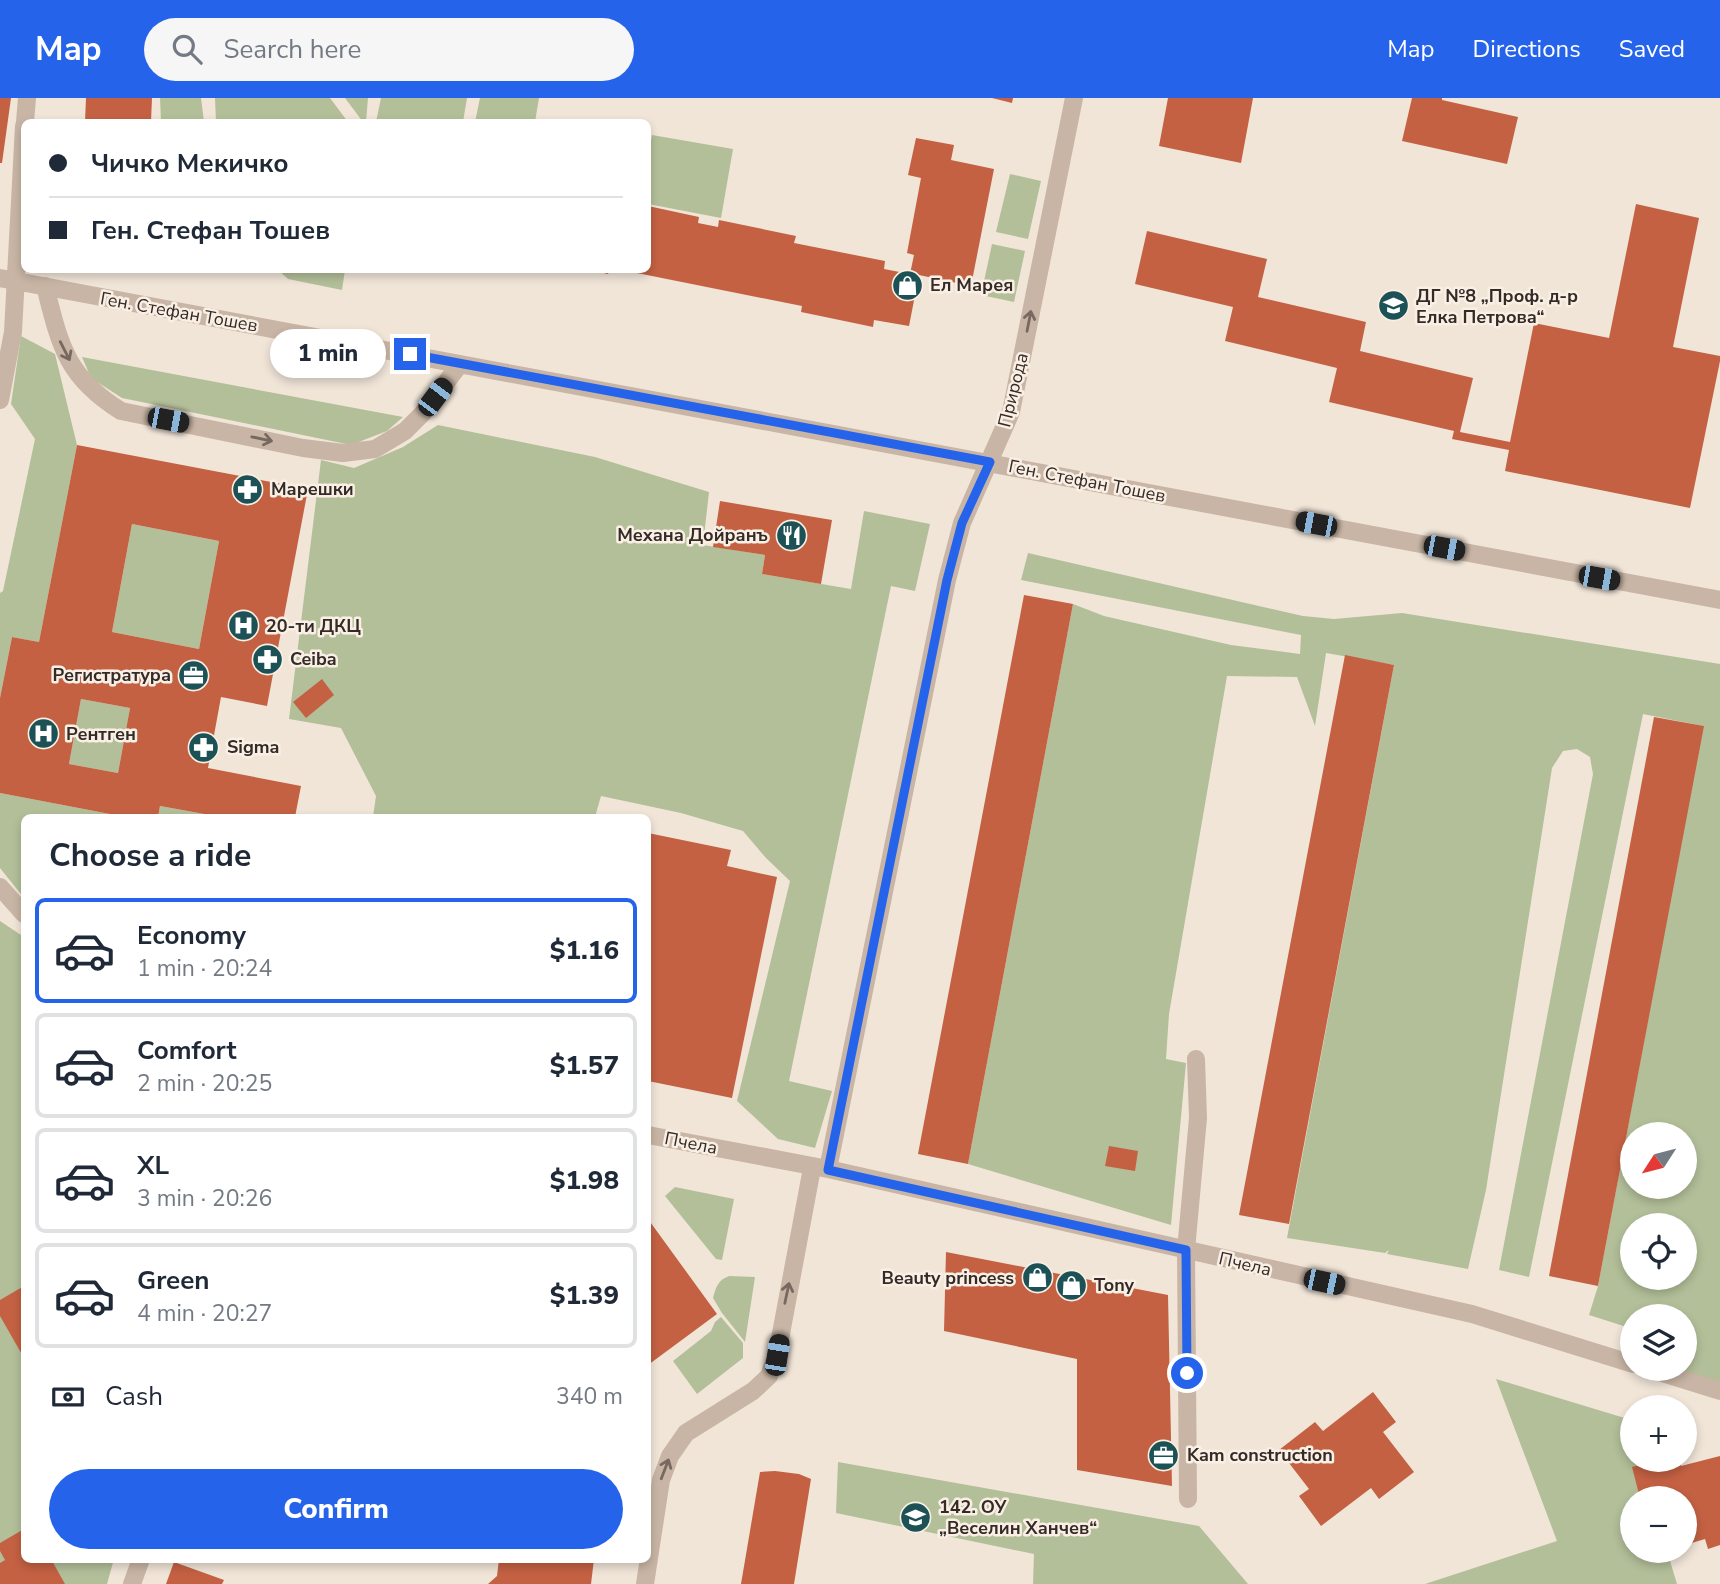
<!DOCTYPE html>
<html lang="en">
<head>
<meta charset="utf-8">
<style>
  body { margin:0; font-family:"Nunito Sans",sans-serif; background:#f6f6f7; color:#1f2937; height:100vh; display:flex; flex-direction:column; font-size:26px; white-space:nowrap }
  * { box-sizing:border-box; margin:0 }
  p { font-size:23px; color:#747a83 }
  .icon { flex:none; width:38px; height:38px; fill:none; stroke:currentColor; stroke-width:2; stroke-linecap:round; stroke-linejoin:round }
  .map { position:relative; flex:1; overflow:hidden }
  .panel { position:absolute; left:21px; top:716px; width:630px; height:749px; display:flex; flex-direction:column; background:#fff; border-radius:10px; box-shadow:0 4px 10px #0003 }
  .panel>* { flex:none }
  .banner { position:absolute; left:21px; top:21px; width:630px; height:154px; border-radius:10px; box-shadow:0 4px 10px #0003; display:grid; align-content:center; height:154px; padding:0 28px; background:#fff }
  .needle { width:46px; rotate:234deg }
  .controls { position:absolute; left:1620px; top:1024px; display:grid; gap:14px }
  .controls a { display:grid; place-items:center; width:77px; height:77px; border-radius:50%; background:#fff; box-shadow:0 4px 10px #0003; font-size:35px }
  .end { position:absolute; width:32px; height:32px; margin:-16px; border:9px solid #2563eb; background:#fff; box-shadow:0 0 0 4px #fff }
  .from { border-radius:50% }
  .bubble { position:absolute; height:49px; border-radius:24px; background:#fff; box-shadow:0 4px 10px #0003; font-size:23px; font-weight:800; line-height:49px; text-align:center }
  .car { position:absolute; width:21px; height:42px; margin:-21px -10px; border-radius:9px; box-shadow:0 0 5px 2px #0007; background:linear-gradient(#222 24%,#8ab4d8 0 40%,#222 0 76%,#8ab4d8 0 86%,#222 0) }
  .banner b { display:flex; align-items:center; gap:24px; height:66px; font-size:26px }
  .banner b+b { border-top:2px solid #e0e1e3 }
  .banner i { width:18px; height:18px; background:#1f2937 }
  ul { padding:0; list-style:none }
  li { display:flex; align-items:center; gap:21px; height:105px; margin:0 14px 10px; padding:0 14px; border:4px solid #e0e1e3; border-radius:10px }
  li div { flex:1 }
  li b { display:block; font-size:26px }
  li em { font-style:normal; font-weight:800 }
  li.active { border-color:#2563eb }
  li>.icon { width:63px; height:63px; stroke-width:1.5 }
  h2 { padding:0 28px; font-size:32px; line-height:84px }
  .pay { display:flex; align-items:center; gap:18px; height:77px; padding:0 28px; font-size:26px }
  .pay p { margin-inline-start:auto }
  .primary-button { display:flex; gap:14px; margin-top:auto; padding:14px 28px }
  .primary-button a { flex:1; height:80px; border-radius:42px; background:#2563eb; color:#fff; font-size:28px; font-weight:800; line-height:80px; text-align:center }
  header { display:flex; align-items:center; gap:42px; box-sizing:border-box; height:98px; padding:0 35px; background:#2563eb; color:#fff }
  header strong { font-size:33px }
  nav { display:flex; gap:38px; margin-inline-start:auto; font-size:24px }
  .search { width:490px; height:63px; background:#f6f6f7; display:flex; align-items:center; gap:18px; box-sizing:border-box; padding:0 24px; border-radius:38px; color:#747a83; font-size:26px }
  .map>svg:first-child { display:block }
  .green { fill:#b3bf99; fill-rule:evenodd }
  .building { fill:#c46143; fill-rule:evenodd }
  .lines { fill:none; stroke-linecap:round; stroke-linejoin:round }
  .minor { stroke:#c8b5a5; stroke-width:18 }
  .oneway { stroke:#77695f }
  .route { stroke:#2563eb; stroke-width:9 }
  .labels { text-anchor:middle; stroke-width:5; stroke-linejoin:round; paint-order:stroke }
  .poi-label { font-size:18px; font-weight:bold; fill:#342a26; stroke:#f9efe4; text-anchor:start }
  .street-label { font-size:18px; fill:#342a26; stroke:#f9efe4 }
</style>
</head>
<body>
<header>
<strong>Map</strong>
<div class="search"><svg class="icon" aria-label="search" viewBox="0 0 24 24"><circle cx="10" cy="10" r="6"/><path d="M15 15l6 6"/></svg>Search here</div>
<nav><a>Map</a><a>Directions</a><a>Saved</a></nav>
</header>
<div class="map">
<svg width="1720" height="1486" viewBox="0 0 1720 1486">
  <rect width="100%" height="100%" fill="#f1e5d8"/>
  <path class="green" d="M160,0h41l3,24h-43z
    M215,0h115l18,24h-132z
    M345,0h23l-2,24h-3z
    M381,0h86l-4,24h-87z
    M480,0h59l-4,24h-60z
    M652,37l81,14 -12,69 -73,-14v-45z
    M1010,76l31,7 -13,58 -32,-7z
    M992,146l33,7 -11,51 -33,-7z
    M278,172h67l-3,20 -54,-11z
    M21,238l34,18 22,91 -38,197 -27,-5 -12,61v-105l3,-2 32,-152 -24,-35z
    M82,259l321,60 -16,14 -36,14 -229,-47 -31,-20z
    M438,327l157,32 114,35 -6,53 62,10 -3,19 89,15 13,-78 66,13 -15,67 -24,-5 -102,495 43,10 -17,57 -37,-9 -41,-38 53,-220 -24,-23 -23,-27 -62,-18 -80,-17 -6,21h-222l3,-21 -35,-68 -52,-9 32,-259 33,8 49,-21z
    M132,426l87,17 -20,108 -87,-17z
    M1028,455l275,63 31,3 68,-6 318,51v721l-50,-16 15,-1v-52h-52v13l-44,-14 9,-29 105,-560 -60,-12 -114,563 -30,-7 94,-496 -3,-17 -13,-8 -14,2 -11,17 -66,422 -18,79 -81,-15 2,-4 -4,3 -98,-15 107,-573 -68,-12 -11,73 -18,-49 -70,-1 -58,338 -3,45 20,4 -15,162 -203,-61 105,-560 31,12 127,29 69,9 1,-19 -280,-55zM1633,1036h52v52h-52zM1633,1127h52v53h-52z
    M81,601l49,9 -12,65 -49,-9z
    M0,695l110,21v3h-86v81l-24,-30z
    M160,708l61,11h-63z
    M0,823l24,16v622h90l-7,25h-107z
    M675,1089l59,12 -12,61 -6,-1 -51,-63z
    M729,1178l26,1 -10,65 -23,-29 -9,-15c3,-11 5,-18 16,-22z
    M721,1219l22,26v15l-46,36 -24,-33 38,-30 4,-9z
    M1496,1281l132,40 5,16v25h7l11,38h-18v52l34,1 10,33h-252l132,-43z
    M838,1364l361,64 49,58h-215l1,-30 -198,-41z"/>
  <path class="building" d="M0,0h11l-9,65h-2z
    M86,0h66l-1,24h-66z
    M992,0h21l-1,5z
    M1168,0h85l-12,65 -82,-17z
    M1412,0h30v2l76,17 -11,47 -105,-23z
    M916,40l38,7 -3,15 43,9 -23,117 -52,-11 -10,51 -35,-6 -1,7 -19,-4 -53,-11 1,-6 -175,-35 21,-1v-64l51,11 -1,6 20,4 1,-7 77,16 -2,7 91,18 -1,8 26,5 4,-19 -7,-2 14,-75 -13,-3z
    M1636,106l63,14 -26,129 47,9v5l-30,147 -185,-37 4,-21 -57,-11 2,-8 -125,-29 8,-34 -112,-27 8,-34 -98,-23 12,-53 120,28 -9,38 108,25 -6,29 113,27 -13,54 50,10 24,-119 75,15z
    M591,172h18l-1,4z
    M77,347l231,44 -41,217 -46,-9 -13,71 93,18 -6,31h-74l-61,-11 -2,11h-48v-3l-110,-21v-95l12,-61 27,5zM132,426l87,17 -20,108 -87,-17zM81,601l49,9 -12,65 -49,-9z
    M720,403l112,19 -11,64 -59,-10 3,-19 -52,-8z
    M1024,497l49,9 -105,560 -50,-10z
    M1345,557l49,10 -105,559 -50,-9z
    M322,581l12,16 -28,23 -13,-16z
    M1654,619l50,9 -106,560 -49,-10z
    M648,735l83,17 -4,16 50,11 -45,221 -84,-17z
    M1109,1048l29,5 -3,20 -30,-5z
    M648,1121l69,95 -69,51z
    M946,1154l222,43 4,191 -95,-16v-111l-133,-28z
    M24,1188v72l-24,-42v-16z
    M1373,1294l23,30 -13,10 31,40 -35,27 -8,-11 -50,38 -22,-30 10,-7 -30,-39 36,-28 8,9z
    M1720,1358v89l-12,4 -3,-10 -20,6v-47h-45l-8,-31 28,-7h19l2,6z
    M775,1373l24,3 12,5 -17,105h-53l19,-112z
    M24,1431v30h27l14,25h-65v-21l5,-3 -5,-9v-8z
    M1641,1452h20v1l-19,5z
    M499,1461h95l-3,25h-103l9,-8z
    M174,1464l50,18 -2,4h-56z"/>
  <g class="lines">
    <path class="minor" d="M25,24l2,-24
      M0,180l1720,322
      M45,188c15,59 21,91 76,125l182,37 40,5 32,-4 30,-18 18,-18 37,-49
      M0,302l13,-68 11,-206
      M0,789l24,27
      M648,1037l180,34 644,145 161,50
      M828,1071l119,-589 15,-57 49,-111 63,-314
      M1646,1270l74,23
      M1188,1401l-2,-249 12,-132 -2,-59
      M132,1486l9,-25
      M645,1486l16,-104 9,-24 16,-23 67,-42 16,-15 8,-21 35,-187"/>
  </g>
  <defs><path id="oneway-shaft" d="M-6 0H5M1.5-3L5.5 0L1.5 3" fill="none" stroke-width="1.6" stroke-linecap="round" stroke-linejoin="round" transform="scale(1.75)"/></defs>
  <g class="oneway">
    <use href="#oneway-shaft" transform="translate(1029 223) rotate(-79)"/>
    <use href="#oneway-shaft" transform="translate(65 253) rotate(63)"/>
    <use href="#oneway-shaft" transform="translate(262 341) rotate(12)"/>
    <use href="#oneway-shaft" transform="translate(787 1195) rotate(-78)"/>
    <use href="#oneway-shaft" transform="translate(665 1371) rotate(-69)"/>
  </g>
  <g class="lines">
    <path class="route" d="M410,256l580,108 -28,61 -15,57 -119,590 358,80 1,123"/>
  </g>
  <defs>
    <symbol id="shop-disc" viewBox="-11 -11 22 22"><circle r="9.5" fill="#1c5155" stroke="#f9efe4"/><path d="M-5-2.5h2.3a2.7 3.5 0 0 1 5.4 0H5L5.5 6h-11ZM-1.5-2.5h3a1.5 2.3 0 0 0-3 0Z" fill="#fff"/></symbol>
    <symbol id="school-disc" viewBox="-11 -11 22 22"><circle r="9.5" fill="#1c5155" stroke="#f9efe4"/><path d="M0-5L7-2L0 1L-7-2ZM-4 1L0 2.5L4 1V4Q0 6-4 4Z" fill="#fff"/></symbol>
    <symbol id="pharmacy-disc" viewBox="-11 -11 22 22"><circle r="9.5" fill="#1c5155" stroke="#f9efe4"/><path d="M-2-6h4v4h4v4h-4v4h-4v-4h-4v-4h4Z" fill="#fff"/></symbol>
    <symbol id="restaurant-disc" viewBox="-11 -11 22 22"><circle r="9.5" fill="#1c5155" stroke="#f9efe4"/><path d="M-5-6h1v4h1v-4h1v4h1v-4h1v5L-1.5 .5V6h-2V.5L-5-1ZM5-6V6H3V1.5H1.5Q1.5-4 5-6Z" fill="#fff"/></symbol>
    <symbol id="hospital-disc" viewBox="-11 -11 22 22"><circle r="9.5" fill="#1c5155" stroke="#f9efe4"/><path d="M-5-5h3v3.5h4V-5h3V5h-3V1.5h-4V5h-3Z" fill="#fff"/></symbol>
    <symbol id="office-disc" viewBox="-11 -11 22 22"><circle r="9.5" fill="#1c5155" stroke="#f9efe4"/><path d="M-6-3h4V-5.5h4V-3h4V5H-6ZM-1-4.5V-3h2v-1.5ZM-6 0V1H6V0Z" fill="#fff"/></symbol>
  </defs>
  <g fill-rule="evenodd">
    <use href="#shop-disc" x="890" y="170" width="35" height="35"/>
    <use href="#school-disc" x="1376" y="190" width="35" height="35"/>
    <use href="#pharmacy-disc" x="230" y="374" width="35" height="35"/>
    <use href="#restaurant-disc" x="774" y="420" width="35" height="35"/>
    <use href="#hospital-disc" x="226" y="510" width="35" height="35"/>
    <use href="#pharmacy-disc" x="250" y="544" width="35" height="35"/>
    <use href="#office-disc" x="176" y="560" width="35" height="35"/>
    <use href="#hospital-disc" x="26" y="618" width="35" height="35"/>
    <use href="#pharmacy-disc" x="186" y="632" width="35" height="35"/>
    <use href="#shop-disc" x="1020" y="1162" width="35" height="35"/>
    <use href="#shop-disc" x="1054" y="1170" width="35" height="35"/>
    <use href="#office-disc" x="1146" y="1340" width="35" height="35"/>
    <use href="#school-disc" x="898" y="1402" width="35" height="35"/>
  </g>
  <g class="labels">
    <g class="poi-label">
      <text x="930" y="193">Ел Марея</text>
      <text x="1416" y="204">ДГ №8 „Проф. д-р<tspan x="1416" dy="21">Елка Петрова“</tspan></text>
      <text x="271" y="397">Марешки</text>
      <text x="768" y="443" text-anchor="end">Механа Дойранъ</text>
      <text x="266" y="534">20-ти ДКЦ</text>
      <text x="290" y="567">Ceiba</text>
      <text x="171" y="583" text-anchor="end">Регистратура</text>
      <text x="66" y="642">Рентген</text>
      <text x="227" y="655">Sigma</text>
      <text x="1014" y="1186" text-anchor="end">Beauty princess</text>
      <text x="1094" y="1193">Tony</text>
      <text x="1187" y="1363">Kam construction</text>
      <text x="939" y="1415">142. ОУ<tspan x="939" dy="21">„Веселин Ханчев“</tspan></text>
    </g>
    <g class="street-label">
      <text transform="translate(179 214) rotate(10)" y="6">Ген. Стефан Тошев</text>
      <text transform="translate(1013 292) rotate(-76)" y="6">Природа</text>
      <text transform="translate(1087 383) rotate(11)" y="6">Ген. Стефан Тошев</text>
      <text transform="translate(691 1045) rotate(11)" y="6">Пчела</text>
      <text transform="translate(1245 1166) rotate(13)" y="6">Пчела</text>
    </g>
  </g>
</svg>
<div class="controls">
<a><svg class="needle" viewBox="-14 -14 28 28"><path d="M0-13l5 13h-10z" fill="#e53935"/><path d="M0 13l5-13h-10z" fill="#747a83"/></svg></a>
<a><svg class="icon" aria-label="locate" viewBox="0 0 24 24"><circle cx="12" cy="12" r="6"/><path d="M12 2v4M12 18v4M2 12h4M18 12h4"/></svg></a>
<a><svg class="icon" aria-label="layers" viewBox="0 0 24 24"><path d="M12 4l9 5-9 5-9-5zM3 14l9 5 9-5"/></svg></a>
<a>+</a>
<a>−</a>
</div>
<i class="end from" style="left:1187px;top:1275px"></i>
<i class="end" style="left:410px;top:256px"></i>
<div class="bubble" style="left:270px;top:231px;width:116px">1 min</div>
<i class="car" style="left:435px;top:299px;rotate:37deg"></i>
<i class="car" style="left:168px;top:322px;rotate:101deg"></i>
<i class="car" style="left:1316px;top:426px;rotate:281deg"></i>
<i class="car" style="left:1444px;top:450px;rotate:101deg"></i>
<i class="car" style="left:1599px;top:480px;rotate:100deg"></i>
<i class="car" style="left:1324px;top:1184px;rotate:102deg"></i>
<i class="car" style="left:777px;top:1257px;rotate:9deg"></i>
<div class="banner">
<b><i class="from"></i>Чичко Мекичко</b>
<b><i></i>Ген. Стефан Тошев</b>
</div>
<section class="panel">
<h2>Choose a ride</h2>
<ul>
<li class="active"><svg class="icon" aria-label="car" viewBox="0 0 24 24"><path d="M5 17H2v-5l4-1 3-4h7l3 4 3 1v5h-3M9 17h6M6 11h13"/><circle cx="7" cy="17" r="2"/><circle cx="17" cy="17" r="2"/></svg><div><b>Economy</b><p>1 min · 20:24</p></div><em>$1.16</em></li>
<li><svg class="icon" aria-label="car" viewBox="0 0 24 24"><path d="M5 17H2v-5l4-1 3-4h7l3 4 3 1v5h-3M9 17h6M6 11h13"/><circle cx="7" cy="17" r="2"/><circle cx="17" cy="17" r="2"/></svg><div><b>Comfort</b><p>2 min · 20:25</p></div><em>$1.57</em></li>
<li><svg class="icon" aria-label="car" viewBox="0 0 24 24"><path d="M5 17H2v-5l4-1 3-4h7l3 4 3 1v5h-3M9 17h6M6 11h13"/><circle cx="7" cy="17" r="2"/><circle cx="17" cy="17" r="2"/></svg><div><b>XL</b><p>3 min · 20:26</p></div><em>$1.98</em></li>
<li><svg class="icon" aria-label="car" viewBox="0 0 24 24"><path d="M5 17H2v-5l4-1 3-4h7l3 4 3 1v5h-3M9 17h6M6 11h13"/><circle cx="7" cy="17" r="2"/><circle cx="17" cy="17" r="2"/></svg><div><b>Green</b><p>4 min · 20:27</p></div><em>$1.39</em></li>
</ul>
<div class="pay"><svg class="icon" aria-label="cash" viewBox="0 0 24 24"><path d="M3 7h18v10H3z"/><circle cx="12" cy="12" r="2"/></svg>Cash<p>340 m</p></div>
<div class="primary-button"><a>Confirm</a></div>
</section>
</div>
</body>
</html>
